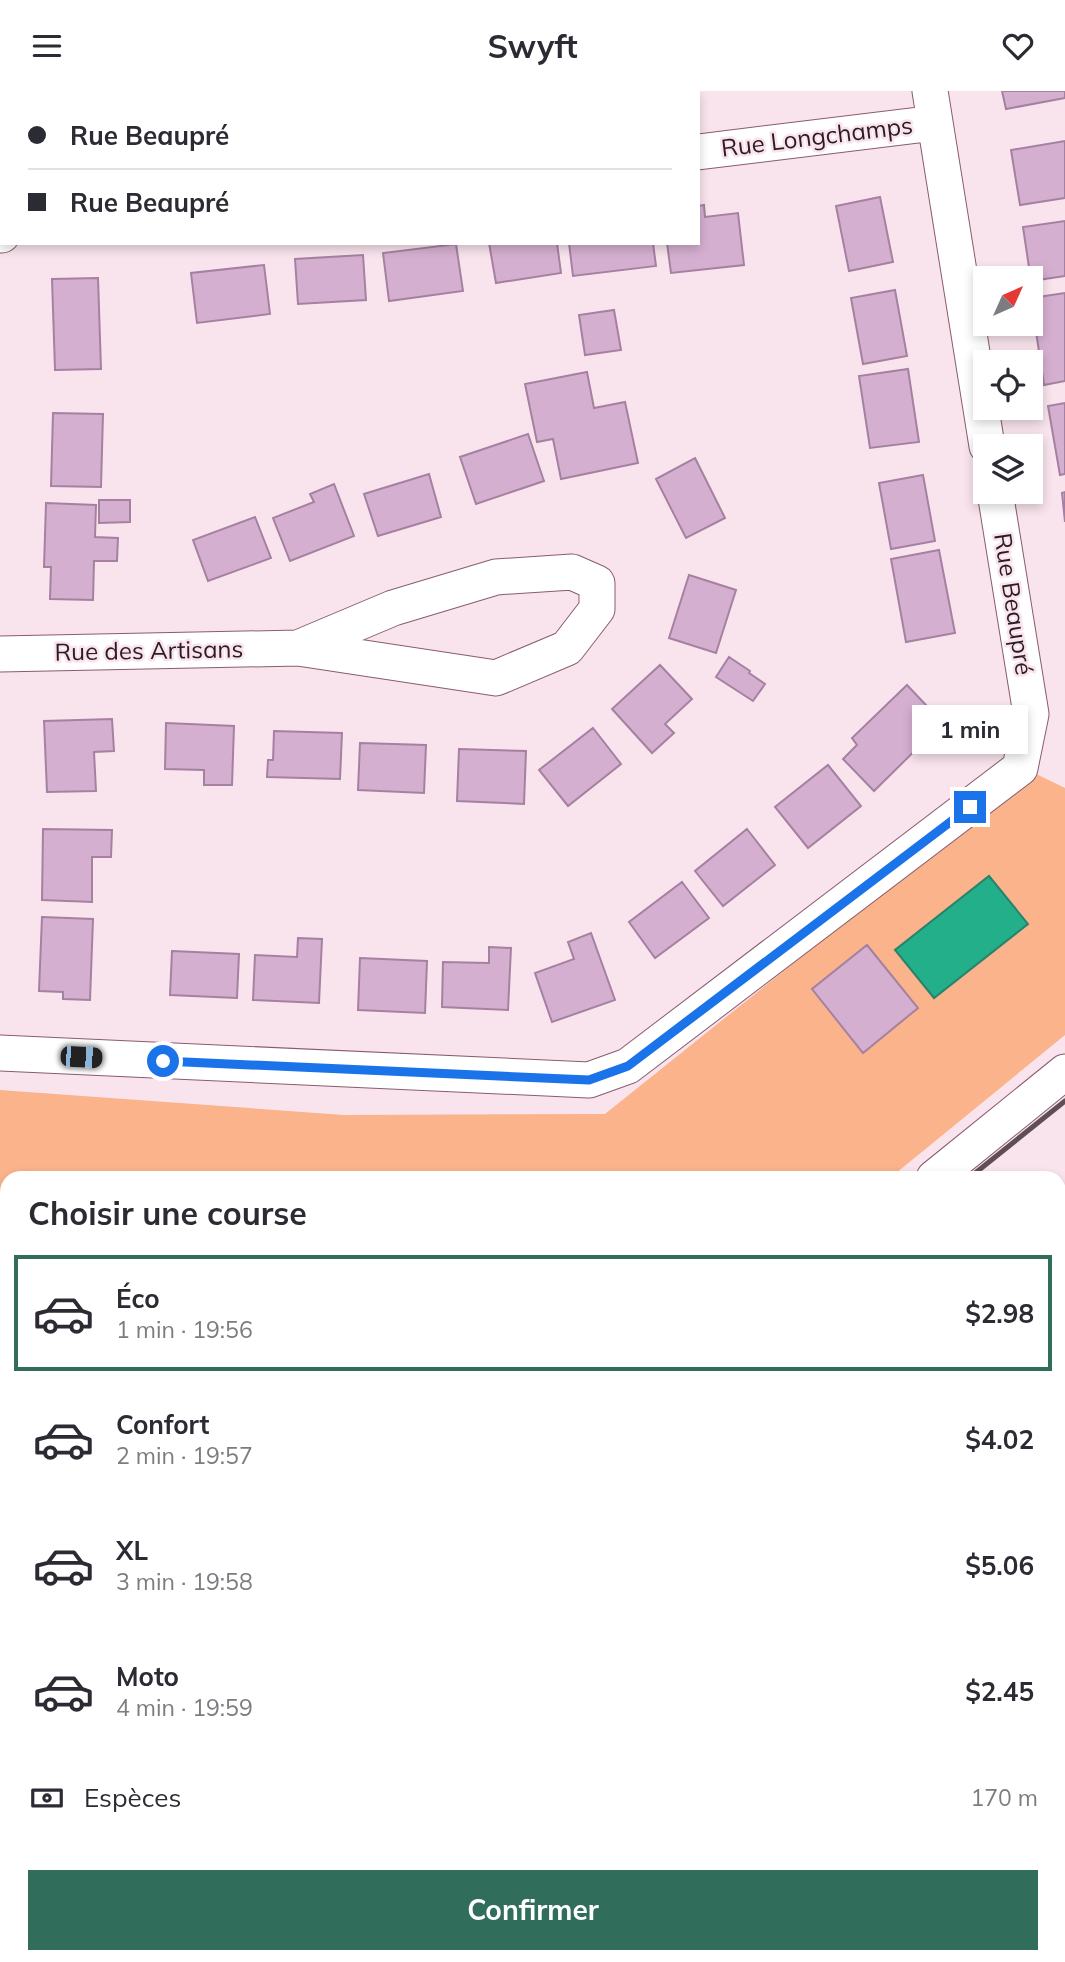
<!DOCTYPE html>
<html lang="fr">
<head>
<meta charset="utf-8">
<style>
  body { margin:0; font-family:Mulish,sans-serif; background:#f7f7f7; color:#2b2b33; height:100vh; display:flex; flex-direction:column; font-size:26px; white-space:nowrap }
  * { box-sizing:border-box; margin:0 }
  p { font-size:23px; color:#7c7c81 }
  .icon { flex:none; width:38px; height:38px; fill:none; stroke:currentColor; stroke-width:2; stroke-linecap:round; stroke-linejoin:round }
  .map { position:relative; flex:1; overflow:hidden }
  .sheet { position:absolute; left:0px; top:1080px; width:1066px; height:793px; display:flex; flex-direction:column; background:#fff; border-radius:21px 21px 0 0; box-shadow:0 4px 10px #0003 }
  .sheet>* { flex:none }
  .hud { position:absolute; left:0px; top:0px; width:700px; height:154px; box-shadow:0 4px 10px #0003; display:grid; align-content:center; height:154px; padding:0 28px; background:#fff }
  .needle { width:46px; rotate:45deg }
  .fabs { position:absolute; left:973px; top:175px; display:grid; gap:14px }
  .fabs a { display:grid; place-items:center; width:70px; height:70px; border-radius:0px; background:#fff; box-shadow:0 4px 10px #0003; font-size:35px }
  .end { position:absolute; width:32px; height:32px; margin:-16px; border:9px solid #1a73e8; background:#fff; box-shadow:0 0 0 4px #fff }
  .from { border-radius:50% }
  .bubble { position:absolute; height:49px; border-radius:0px; background:#fff; box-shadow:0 4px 10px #0003; font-size:23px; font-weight:700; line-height:49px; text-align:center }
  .car { position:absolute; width:21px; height:42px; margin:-21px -10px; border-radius:9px; box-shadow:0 0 5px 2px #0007; background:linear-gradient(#222 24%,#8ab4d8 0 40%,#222 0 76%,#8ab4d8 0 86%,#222 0) }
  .hud b { display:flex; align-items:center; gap:24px; height:66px; font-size:26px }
  .hud b+b { border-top:2px solid #e1e1e2 }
  .hud i { width:18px; height:18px; background:#2b2b33 }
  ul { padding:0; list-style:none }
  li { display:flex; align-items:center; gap:21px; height:116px; margin:0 14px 10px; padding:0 14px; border:4px solid transparent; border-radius:0px }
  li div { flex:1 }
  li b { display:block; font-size:26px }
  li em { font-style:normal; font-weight:700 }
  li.on { border-color:#306e5b }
  li>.icon { width:63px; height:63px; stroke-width:1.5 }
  h2 { padding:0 28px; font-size:32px; line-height:84px }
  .pay { display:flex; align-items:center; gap:18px; height:77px; padding:0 28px; font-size:26px }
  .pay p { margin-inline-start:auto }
  .button { display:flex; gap:14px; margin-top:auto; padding:14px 28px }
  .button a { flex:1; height:80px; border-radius:0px; background:#306e5b; color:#fff; font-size:28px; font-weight:700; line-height:80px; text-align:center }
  header { display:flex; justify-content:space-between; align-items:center; height:91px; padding:0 28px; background:#fff; font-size:32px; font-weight:700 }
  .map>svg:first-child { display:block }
  .green { fill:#fab38a }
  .water { fill:#24af8b; stroke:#27836c; stroke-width:2 }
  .building { fill:#d5afd0; stroke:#a581a1; stroke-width:2 }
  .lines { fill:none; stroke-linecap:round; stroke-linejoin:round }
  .minor-casing { stroke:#885c70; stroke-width:37 }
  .minor { stroke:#fff; stroke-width:35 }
  .rail { stroke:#604e57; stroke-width:5 }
  .route { stroke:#1a73e8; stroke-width:9 }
  .labels { text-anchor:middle; stroke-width:5; stroke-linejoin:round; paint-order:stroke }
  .street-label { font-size:24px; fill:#2d1b24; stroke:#f9e4ed }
</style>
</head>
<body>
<header><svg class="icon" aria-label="menu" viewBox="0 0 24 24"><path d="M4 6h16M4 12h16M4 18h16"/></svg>Swyft<svg class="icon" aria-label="heart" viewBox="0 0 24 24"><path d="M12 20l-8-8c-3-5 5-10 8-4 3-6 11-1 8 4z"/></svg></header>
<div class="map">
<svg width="1065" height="1871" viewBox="0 0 1065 1871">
  <rect width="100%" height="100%" fill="#f9e4ed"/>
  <path class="green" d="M1032,681l33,16v247l-175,143h-883v695l-7,5v-788l344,25 261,-1z"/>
  <path class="water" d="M989,785l39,48 -94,74 -39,-48z"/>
  <path class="building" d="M0,0h65v2h-63v45h-2z
    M83,0h85l1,2h-86z
    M189,0h74v2h-73z
    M286,0h68v2h-68z
    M378,0h70v2h-70z
    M476,0h66v2h-66z
    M1002,0h63v7l-59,11z
    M1065,50v57l-45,7 -9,-55z
    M880,106l13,65 -44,9 -13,-65z
    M704,114l1,12 33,-4 6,52 -73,8 -4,-30h31v-37z
    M1065,130v55l-34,5 -8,-54z
    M489,152h68l4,30 -65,10z
    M569,152h84l3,23 -83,10z
    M456,153l7,47 -74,10 -6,-48z
    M363,164l3,45 -68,4 -3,-45z
    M264,174l6,49 -73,9 -6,-50z
    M98,187l3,91 -46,1 -3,-91z
    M895,199l12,66 -44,8 -12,-66z
    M1065,202v88l-21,4 -13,-87z
    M614,219l7,40 -36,5 -6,-40z
    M908,278l11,73 -49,6 -11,-72z
    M587,281l7,36 31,-6 13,61 -77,16 -8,-40 -16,3 -12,-58z
    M1065,312v71l-5,1 -12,-69z
    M53,322l50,1 -2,73 -50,-1z
    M528,343l16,47 -68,23 -16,-47z
    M695,367l30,60 -39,20 -30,-59z
    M429,383l12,43 -63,19 -14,-42z
    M923,384l12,66 -44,8 -12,-66z
    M334,393l20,52 -64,25 -17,-43 41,-16 -4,-8z
    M1065,401v30l-3,-29z
    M99,409h31v22l-31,1z
    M46,412l50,2 -1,32 23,1 -1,23h-23l-1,39 -43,-1 1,-32h-7z
    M255,426l16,41 -63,23 -15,-41z
    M939,459l16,83 -49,9 -15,-83z
    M689,484l47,15 -20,63 -47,-15z
    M729,566l21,14 -1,2 16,11 -12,17 -37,-24z
    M660,574l32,34 -27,25 9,9 -22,20 -40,-44z
    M907,594l36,38 -69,68 -31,-32 14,-14 -5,-7z
    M112,628l2,32 -20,1 2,39 -49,1 -3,-71z
    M166,632l68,3 -2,59h-28v-15l-39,-1z
    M593,637l28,36 -53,42 -29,-36z
    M274,640l68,2 -2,46 -73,-2 1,-17h5z
    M360,652l66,2 -2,48 -66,-3z
    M459,658l67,2 -2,53 -67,-3z
    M828,674l33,41 -53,42 -33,-41z
    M43,738l69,1 -1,27h-19v45l-50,-2z
    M747,738l28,36 -52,41 -28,-35z
    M682,791l27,36 -54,40 -26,-36z
    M42,826l51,2 -3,81 -27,-1v-7l-24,-1z
    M591,842l24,67 -63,22 -17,-49 39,-14 -6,-17z
    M298,847l24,1 -3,64 -66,-3 2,-45 42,2z
    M867,854l51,63 -55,45 -51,-64z
    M489,856l22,1 -3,62 -66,-3 1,-45 46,1z
    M172,860l67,3 -2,44 -67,-3z
    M360,867l67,3 -2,52 -67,-3z
    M1059,1241l5,25 -5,1z
    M1065,1446v91l-6,2v-92z
    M119,1866h34l3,5h-34z
    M211,1866h68l2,5h-69z
    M304,1866h21l-16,5h-3z
    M785,1866h75l1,5h-75z
    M946,1866h80l1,1 -16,4h-63z"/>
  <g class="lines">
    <defs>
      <path id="minor" d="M930,0l57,355
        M698,61l237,-29
        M0,144h2
        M0,563l298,-6 198,30 71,-30 30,-39v-26l-25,-11 -76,5 -103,31 -95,40
        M0,962l589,27 39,-14 392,-298 11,-54 -36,-222
        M934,1087l131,-106
        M1059,1333l6,-2
        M1059,1651l6,-2
        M0,1835l7,-6
        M685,1866l1,5
        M414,1871l9,-5"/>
    </defs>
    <use href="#minor" class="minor-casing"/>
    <use href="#minor" class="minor"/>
    <path class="rail" d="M969,1087l96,-77
      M0,1862l7,-6"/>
  </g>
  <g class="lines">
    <path class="route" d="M163,970l426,19 39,-14 342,-259"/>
  </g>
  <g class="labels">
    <g class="street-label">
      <text transform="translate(817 46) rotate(-7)" y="8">Rue Longchamps</text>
      <text transform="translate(1013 513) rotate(81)" y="8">Rue Beaupré</text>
      <text transform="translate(149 560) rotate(-1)" y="8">Rue des Artisans</text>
    </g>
  </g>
</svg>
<div class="fabs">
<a><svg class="needle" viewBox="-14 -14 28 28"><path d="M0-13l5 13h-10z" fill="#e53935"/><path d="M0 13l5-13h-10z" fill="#7c7c81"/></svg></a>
<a><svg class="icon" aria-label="locate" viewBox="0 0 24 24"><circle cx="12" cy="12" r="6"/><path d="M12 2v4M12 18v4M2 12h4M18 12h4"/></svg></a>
<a><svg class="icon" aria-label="layers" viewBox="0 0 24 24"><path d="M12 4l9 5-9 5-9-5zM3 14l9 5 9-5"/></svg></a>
</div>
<i class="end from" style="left:163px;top:970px"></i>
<i class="end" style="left:970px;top:716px"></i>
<div class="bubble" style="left:912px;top:614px;width:116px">1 min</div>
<i class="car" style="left:81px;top:966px;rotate:93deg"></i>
<div class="hud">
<b><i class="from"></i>Rue Beaupré</b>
<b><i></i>Rue Beaupré</b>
</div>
<section class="sheet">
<h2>Choisir une course</h2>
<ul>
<li class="on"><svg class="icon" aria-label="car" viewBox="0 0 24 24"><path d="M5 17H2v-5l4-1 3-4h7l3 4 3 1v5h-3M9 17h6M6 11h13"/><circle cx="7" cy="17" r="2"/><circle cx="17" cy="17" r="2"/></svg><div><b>Éco</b><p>1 min · 19:56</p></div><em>$2.98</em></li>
<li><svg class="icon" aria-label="car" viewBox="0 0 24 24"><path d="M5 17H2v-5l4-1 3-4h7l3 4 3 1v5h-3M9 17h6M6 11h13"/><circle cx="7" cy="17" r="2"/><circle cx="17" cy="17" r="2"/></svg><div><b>Confort</b><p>2 min · 19:57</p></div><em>$4.02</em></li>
<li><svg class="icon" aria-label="car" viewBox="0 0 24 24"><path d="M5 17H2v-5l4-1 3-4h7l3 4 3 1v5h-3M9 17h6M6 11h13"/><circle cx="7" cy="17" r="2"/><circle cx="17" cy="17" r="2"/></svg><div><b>XL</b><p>3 min · 19:58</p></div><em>$5.06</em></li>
<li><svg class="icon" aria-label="car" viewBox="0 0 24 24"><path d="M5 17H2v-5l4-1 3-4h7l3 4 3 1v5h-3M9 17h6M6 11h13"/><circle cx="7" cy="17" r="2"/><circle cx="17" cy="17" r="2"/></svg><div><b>Moto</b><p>4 min · 19:59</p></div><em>$2.45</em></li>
</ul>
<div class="pay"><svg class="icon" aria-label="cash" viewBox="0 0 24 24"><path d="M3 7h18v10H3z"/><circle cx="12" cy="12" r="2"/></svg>Espèces<p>170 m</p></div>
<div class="button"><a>Confirmer</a></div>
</section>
</div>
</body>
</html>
